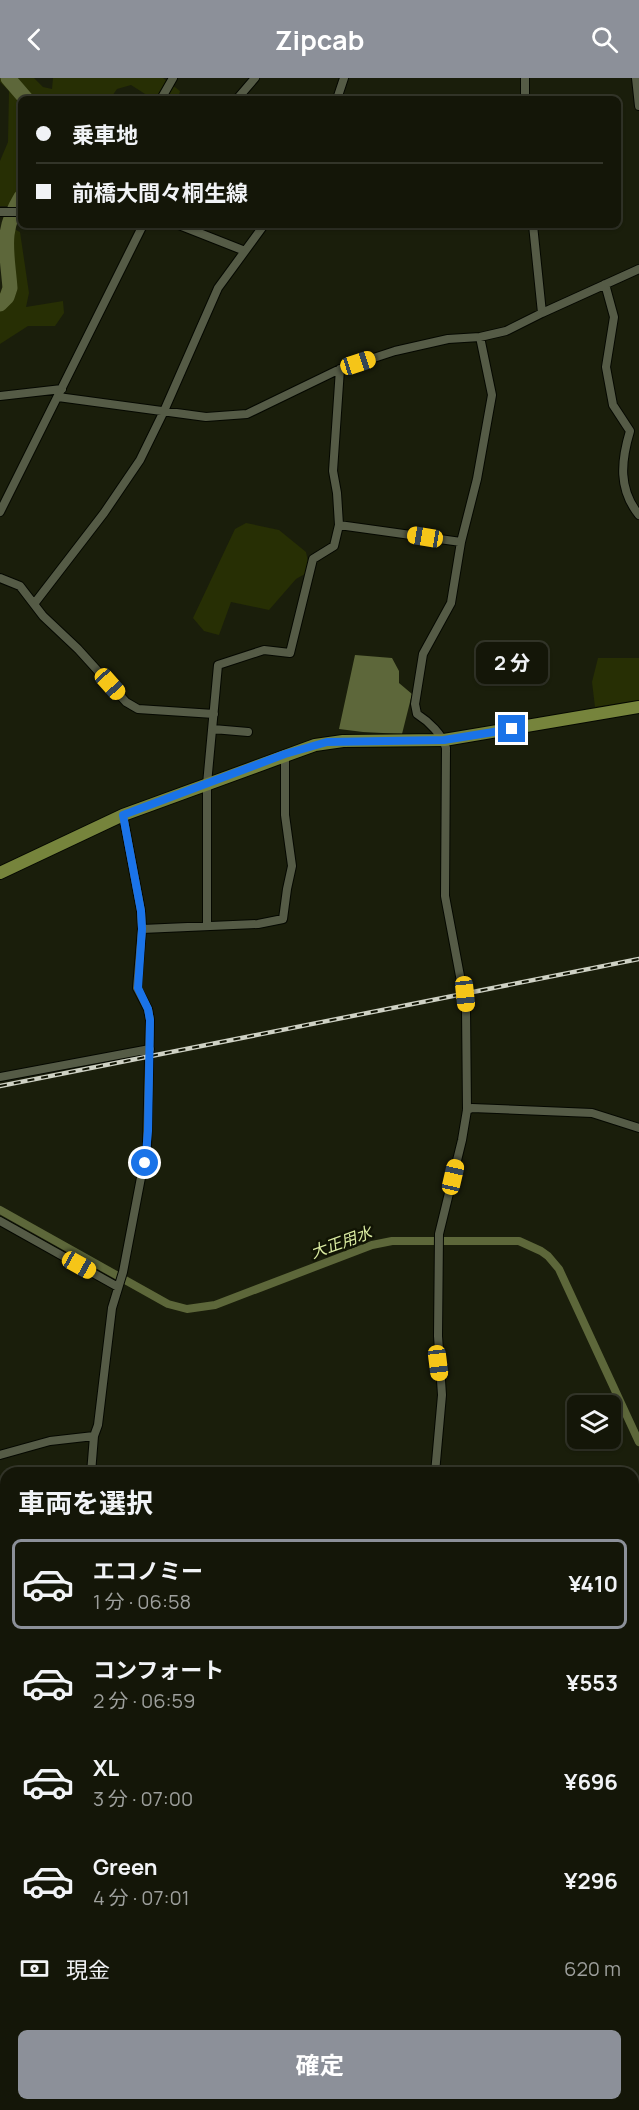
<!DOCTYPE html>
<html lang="ja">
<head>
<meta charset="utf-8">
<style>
  body { margin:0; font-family:Manrope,"Noto Sans JP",sans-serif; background:#212316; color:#f1f3f6; height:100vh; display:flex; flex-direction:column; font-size:22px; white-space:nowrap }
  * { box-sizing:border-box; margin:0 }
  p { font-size:20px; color:#9d9f9c }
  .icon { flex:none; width:33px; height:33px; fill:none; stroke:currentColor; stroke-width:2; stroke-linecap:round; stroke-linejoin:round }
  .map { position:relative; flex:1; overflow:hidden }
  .drawer { position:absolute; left:0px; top:1389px; width:639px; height:644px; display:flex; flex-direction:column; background:#141608; border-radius:18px 18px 0 0; box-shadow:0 2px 4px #0004,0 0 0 2px #333529 }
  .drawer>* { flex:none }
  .banner { position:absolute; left:18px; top:18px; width:603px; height:132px; border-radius:9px; box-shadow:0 2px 4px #0004,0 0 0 2px #333529; display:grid; align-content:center; height:132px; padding:0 18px; background:#141608 }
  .fabs { position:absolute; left:567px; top:1317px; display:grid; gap:12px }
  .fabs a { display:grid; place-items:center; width:54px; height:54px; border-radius:9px; background:#141608; box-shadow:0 2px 4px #0004,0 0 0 2px #333529; font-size:30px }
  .end { position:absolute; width:27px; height:27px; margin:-14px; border:8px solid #1a73e8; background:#fff; box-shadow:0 0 0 3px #fff }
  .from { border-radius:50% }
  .bubble { position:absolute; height:42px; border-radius:9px; background:#141608; box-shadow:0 2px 4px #0004,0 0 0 2px #333529; font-size:20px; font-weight:700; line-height:42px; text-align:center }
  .car { position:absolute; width:18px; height:36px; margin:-18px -9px; border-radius:8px; box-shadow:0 0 4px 2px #0007; background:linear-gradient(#f5c518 24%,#345 0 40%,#f5c518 0 76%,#345 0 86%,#f5c518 0) }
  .banner b { display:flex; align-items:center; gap:21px; height:57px; font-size:22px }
  .banner b+b { border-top:2px solid #333529 }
  .banner i { width:15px; height:15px; background:#f1f3f6 }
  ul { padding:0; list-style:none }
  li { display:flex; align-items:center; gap:18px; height:90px; margin:0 12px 9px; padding:0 6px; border:3px solid transparent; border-radius:9px }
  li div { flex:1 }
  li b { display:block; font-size:22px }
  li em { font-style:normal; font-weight:700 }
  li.selected { border-color:#8c9099 }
  li>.icon { width:54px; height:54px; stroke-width:1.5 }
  h2 { padding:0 18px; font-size:27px; line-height:72px }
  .pay { display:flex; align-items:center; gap:15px; height:66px; padding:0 18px; font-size:22px }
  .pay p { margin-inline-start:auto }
  .primary-button { display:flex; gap:12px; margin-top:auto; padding:12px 18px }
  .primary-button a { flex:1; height:69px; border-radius:9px; background:#8c9099; color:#fff; font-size:24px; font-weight:700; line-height:69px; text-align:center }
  header { display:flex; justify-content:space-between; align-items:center; height:78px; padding:0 18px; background:#8c9099; color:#fff; font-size:27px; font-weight:700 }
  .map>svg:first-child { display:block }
  .green { fill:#272f04 }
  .water { fill:#5d673a }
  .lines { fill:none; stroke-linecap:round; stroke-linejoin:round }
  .canal { stroke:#5d673a; stroke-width:8 }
  .river { stroke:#5d673a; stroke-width:15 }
  .street-casing { stroke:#050800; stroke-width:10 }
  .primary-casing { stroke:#050800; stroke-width:14 }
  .street { stroke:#555b46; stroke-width:8 }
  .primary { stroke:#76843c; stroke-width:12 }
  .rail-casing { stroke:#ced1c4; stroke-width:4.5 }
  .rail { stroke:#111404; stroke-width:2; stroke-dasharray:7; stroke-linecap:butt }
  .route { stroke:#1a73e8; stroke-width:8 }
  .labels { text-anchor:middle; stroke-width:5; stroke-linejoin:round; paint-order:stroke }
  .water-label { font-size:16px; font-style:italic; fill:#dbeca2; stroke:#111404 }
</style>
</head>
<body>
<header><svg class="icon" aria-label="back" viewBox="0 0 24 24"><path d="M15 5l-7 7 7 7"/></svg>Zipcab<svg class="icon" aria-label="search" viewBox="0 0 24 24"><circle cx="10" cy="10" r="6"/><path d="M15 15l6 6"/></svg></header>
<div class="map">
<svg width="639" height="2032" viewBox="0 0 639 2032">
  <rect width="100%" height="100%" fill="#1a1e0b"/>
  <path class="green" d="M0,0h34l9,9 9,2 1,-11h110l17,13 -2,8h-25l-22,-14 -14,4 -7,10h-89v84l-12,23h-9v-45l8,-19 1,-51 -9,-9z
    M12,150l8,4 9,61 -3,14 37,-6 1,12 -9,13h-27l-28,18v-51l5,-12 -2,-29z
    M246,445l33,7 27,22 4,19 -14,8 -27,31 -38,-8 -12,33 -15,-4 -11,-13 42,-89z
    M598,580h41v42l-44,7 -3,-25z
    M639,1666v114l-6,-2v-76z
    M341,2026l257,1v5h-257z"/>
  <path class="water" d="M355,577l37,3 7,13v12l13,11 -10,40 -39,-2 -24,-3z"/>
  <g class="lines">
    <path class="canal" d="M0,1132l168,94 19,5 28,-4 157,-60 20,-4h127l22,10 7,5 11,13 80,173"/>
    <path class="river" d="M8,0l18,21
      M0,226l7,-7 3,-9c-3,-38 -10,-56 11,-91"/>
    <defs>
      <path id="street" d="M525,0v21
        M636,0l3,28
        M161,21l12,-21
        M237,21l18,-21
        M337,21l7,-21
        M0,134h21
        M179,147l66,26
        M533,147l9,88
        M605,206l9,33 -8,50 7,38 17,26c-9,30 -12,58 9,84
        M0,318l62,-7
        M58,319l148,20 41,-3 93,-45 55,-18 53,-12 32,-2 26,-6 36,-18 97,-44
        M0,434l143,-287
        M339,447l122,17
        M0,500l20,8 23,30 35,33 48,53 12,7 76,5
        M34,526l70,-91 36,-53 24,-49 54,-123 46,-63
        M213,651l35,3
        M207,848v-142l11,-119 46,-15 26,3 23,-94 21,-13 5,-21 -2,-32 -4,-22 7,-102
        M142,851l116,-5 25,-5 4,-30 5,-23 -7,-51v-60
        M0,999l150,-28
        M467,1032l5,-2 120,5 47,15
        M0,1143l118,66
        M0,1377l50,-14 44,-5
        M91,1395l3,-37 4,-11 14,-117 11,-36 24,-126 3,-126 -2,-11 -11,-21 5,-59 -1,-18 -18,-96
        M435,1395l7,-78 -4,-59 1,-102 23,-94 5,-30 -1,-102 -21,-112 1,-148c-3,-13 -18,-27 -29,-34l-2,-10 8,-50 28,-51 10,-61 16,-63 15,-84 -12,-58
        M0,1416l6,3
        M0,1581l6,-2
        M0,1645v16
        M633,1676l6,-31
        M633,1858h6
        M162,2026l2,6
        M174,2032l2,-6
        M601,2032l1,-6"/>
      <path id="primary" d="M0,795l123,-58 192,-70 28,-4 101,-1 195,-33"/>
    </defs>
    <use href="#street" class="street-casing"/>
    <use href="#primary" class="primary-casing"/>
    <use href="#street" class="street"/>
    <use href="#primary" class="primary"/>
    <defs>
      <path id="rail" d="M0,1008l639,-127"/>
    </defs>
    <use href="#rail" class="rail-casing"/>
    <use href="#rail" class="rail"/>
  </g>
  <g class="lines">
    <path class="route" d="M145,1085l3,-32 2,-111 -2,-11 -10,-21 4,-59 -1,-18 -18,-96 162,-61 42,-12 117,-2 68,-11"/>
  </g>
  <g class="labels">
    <g class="water-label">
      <text transform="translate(341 1164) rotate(-20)" y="6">大正用水</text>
    </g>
  </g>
</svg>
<div class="fabs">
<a><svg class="icon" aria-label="layers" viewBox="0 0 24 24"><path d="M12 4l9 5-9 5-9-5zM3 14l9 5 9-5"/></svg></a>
</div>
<i class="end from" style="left:145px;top:1085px"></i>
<i class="end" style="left:512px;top:651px"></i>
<div class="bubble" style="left:476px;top:564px;width:72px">2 分</div>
<i class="car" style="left:358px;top:285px;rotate:72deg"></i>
<i class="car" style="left:425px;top:459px;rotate:279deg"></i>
<i class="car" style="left:110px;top:606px;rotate:138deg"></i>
<i class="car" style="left:465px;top:916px;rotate:174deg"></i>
<i class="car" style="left:453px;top:1099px;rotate:13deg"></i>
<i class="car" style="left:79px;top:1187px;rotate:119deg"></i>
<i class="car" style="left:438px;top:1285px;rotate:173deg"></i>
<div class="banner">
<b><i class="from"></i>乗車地</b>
<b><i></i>前橋大間々桐生線</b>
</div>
<section class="drawer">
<h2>車両を選択</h2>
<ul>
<li class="selected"><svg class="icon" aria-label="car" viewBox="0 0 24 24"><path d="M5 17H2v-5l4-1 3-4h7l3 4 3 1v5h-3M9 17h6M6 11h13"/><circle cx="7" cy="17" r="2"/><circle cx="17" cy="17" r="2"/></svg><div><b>エコノミー</b><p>1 分 · 06:58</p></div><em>¥410</em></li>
<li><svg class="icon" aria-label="car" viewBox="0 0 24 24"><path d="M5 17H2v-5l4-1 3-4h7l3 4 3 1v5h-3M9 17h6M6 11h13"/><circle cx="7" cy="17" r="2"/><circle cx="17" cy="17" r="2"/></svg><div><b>コンフォート</b><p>2 分 · 06:59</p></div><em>¥553</em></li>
<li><svg class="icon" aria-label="car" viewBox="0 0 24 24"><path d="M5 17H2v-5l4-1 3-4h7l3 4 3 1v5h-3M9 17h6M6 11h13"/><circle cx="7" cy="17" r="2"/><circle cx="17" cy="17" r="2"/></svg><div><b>XL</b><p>3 分 · 07:00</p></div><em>¥696</em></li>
<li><svg class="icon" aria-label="car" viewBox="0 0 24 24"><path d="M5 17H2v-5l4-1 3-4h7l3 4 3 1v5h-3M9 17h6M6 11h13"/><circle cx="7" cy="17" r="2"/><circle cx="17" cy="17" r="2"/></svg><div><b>Green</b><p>4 分 · 07:01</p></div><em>¥296</em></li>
</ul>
<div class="pay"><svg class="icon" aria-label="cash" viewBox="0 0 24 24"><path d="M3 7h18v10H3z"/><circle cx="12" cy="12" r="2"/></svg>現金<p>620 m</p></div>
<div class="primary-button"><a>確定</a></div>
</section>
</div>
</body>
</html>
